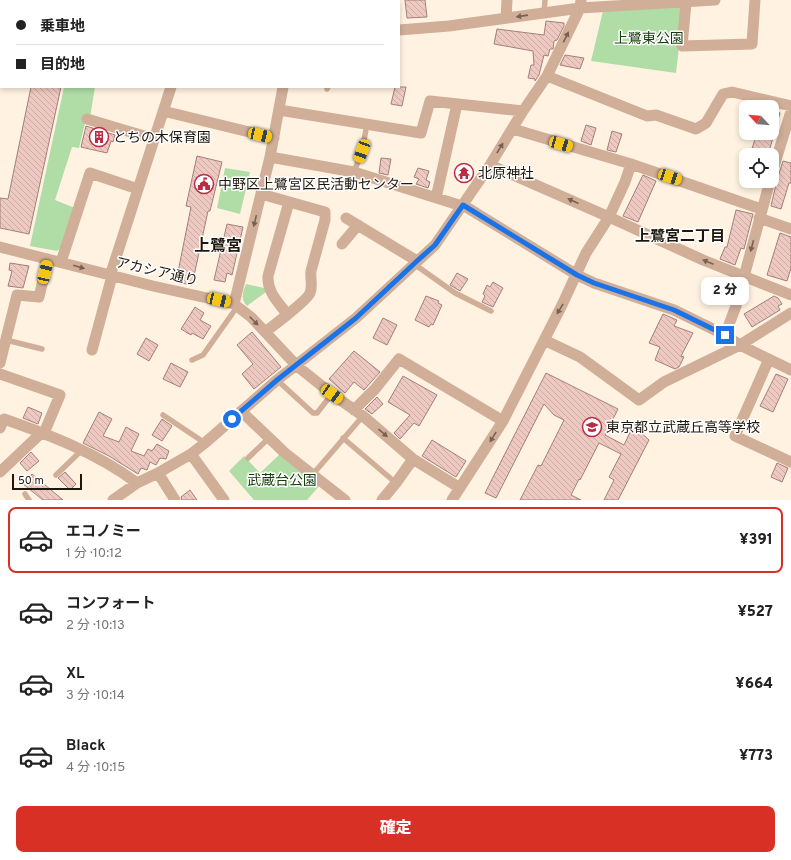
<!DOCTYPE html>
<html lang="ja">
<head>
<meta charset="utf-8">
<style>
  body { margin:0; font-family:Overpass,"Noto Sans JP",sans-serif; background:#f2f2f2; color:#222; height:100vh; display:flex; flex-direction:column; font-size:15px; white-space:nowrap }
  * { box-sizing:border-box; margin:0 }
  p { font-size:13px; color:#767676 }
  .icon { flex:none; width:22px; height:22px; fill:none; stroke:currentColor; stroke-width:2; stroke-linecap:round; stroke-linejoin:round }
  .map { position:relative; height:500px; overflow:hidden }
  .details { display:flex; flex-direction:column; background:#fff; flex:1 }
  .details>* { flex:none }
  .hud { position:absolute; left:0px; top:0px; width:400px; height:88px; box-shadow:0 2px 6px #0003; display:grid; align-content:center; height:88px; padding:0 16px; background:#fff }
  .needle { width:26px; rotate:296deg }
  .tools { position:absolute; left:739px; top:100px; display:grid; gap:8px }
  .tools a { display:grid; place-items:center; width:40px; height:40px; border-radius:8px; background:#fff; box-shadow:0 2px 6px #0003; font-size:20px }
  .scale { position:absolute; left:12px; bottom:10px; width:70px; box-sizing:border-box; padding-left:4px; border:2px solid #1e170d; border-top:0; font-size:11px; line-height:14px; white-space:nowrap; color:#1e170d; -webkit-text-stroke:3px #fff; paint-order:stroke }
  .end { position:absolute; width:18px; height:18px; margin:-9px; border:5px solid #1a73e8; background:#fff; box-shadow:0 0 0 2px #fff }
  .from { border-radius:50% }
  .bubble { position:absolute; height:28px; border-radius:8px; background:#fff; box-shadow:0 2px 6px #0003; font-size:13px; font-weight:800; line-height:28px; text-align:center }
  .car { position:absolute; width:12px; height:24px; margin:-12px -6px; border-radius:5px; box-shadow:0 0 3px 1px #0007; background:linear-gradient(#f5c518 24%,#345 0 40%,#f5c518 0 76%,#345 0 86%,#f5c518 0) }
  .hud b { display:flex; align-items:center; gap:14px; height:38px; font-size:15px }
  .hud b+b { border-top:1px solid #e0e0e0 }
  .hud i { width:10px; height:10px; background:#222 }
  ul { padding:7px 0 0; list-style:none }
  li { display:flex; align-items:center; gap:12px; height:66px; margin:0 8px 6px; padding:0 8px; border:2px solid transparent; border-radius:8px }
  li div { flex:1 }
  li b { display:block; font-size:15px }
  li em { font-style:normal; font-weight:800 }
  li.selected { border-color:#d93025 }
  li>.icon { width:36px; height:36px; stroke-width:1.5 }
  .action { display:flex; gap:8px; margin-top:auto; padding:8px 16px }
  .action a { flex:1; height:46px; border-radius:8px; background:#d93025; color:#fff; font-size:16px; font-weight:800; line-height:46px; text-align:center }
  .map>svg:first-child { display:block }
  .park { fill:#afdda5 }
  .building { fill:url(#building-back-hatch); stroke:#a2807a }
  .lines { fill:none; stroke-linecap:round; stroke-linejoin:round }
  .service { stroke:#d0ae98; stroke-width:5.5 }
  .minor { stroke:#d0ae98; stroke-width:11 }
  .oneway { fill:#776252 }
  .route { stroke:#1a73e8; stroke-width:5 }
  .labels { text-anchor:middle; stroke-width:3; stroke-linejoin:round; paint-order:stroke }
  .park-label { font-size:14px; fill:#163b0d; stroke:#fff }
  .poi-label { font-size:14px; fill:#1e170d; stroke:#fff; text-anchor:start }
  .street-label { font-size:14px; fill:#1e170d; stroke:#fff }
  .neighbourhood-label { font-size:15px; font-weight:bold; fill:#1e170d; stroke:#fff }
  .quarter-label { font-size:16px; font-weight:bold; fill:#1e170d; stroke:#fff }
</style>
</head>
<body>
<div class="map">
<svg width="791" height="500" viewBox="0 0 791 500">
  <defs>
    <pattern id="building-back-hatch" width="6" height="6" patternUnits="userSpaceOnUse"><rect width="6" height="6" fill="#eec9c1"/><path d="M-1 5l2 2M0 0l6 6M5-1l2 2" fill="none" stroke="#ccaca5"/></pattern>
  </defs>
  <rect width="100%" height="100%" fill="#fff2e1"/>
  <path class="park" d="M684,5l-8,68 -85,-12 12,-50z
    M64,87h31l-6,37 -4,-1 -6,25 -7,-1 -17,53 20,8 -14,40 -4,3 -27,-5z
    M225,168l25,4 -10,42 -23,-6z
    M246,284l18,4 2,4 -19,14c-7,-7 -4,-14 -1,-22z
    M281,453l40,31 -14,16h-53l-25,-29 15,-15 16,17z"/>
  <path class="building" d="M405,0h20l2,17 -20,1z
    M546,21l18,2v3l-7,14 -3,1 -1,8h-3l-2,7 -4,-1 -5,20 -4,6v-2l-7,-1 3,-13h3l-1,-14 -39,-7 3,-15 47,6z
    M565,55l19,3 -4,11 -20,-4z
    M31,87h30l-32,147 -29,-6v-30l8,1z
    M395,87h11l-4,19 -11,-2z
    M772,110l8,3 -12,42h-18l7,-22h15z
    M586,125l10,3 -5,17 -10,-4z
    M86,126l29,9 -2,7 -2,-1 -4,12 -26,-6z
    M612,131l10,3 -6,18 -9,-2z
    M197,156l25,6 -12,49h-2l-16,74 -16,-3 15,-75 -5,-1z
    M381,158l10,1 -3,16 -9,-2z
    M783,161l8,2v20h-2l-8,26 -10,-3 6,-26z
    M458,167l13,4 -3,9 -8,-2v-2l-4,-2z
    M418,168l11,3 -3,9 4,2 -2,6 -12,-4 3,-5 -5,-2z
    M643,175l13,6 -18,41 -15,-6z
    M736,210l17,4 -9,35 -3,-1 -6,17 -15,-6 5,-12h2z
    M227,224l16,3 -11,48 -5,-2 -2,9 -11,-2z
    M780,233l11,4v31l-4,13 -20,-6z
    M10,263l19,3 -6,22 -15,-2 4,-15 -3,-1z
    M457,273l11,6 -8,12 -10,-6z
    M493,282l10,6 -10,19 -11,-5 3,-6 -2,-2 4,-9 3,2z
    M426,296l13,5 -1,2 4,2 -9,20 -2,-1 -2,3 -14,-7z
    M774,296l4,2 4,6 -4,2 2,4 -28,17 -8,-13z
    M195,307l9,6 -4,7 11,6 -8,13 -11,-6 -1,2 -10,-6z
    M663,314l14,6 -3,6 19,7 -12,23 3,1 -5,10 -4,2 -20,-9 5,-13 -11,-4z
    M383,318l14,7 -10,20 -14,-7z
    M252,332l29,35 -27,22 -12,-15 11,-10 -16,-19z
    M146,338l12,7 -9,16 -12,-7z
    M354,351l26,21 -16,18 -10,-8 -9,11 -16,-14z
    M171,363l17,9 -8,15 -17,-8z
    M546,373l72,36 -13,26 19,10 8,-17 7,3 10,9 -31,60h-14l10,-20 -5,-3 12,-23 -22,-11 -19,37 -1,-1 -8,16 10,5h-61l18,-35 3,1 23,-46 -10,-5 -10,-11 -48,94 -11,-5z
    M776,374l12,5 -15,33 -13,-6z
    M403,376l34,19 -18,31 -5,-3 -14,16 -6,-6 16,-18 -22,-13z
    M377,397l6,7 -11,10 -7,-5z
    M28,407l14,6 -4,11 -15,-6z
    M99,412l13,7 -9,17 16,6 7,-15 13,7 -8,17 13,5 4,-7 4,2 5,-7 12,7 -3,8 -6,-1 -4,7 -6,-3 -3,8 -6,-2 -3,6 -29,-18 -26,-13z
    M162,419l10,7 -10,15 -10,-6z
    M432,440l34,21 -10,16 -34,-21z
    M31,452l8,9 -12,10 -7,-8z
    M777,463l11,5 -6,14 -11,-5z
    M65,472l11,12 -6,6 -12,-12z
    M32,474l31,26h-20l-20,-16z
    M190,490l7,10h-15l-1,-3z"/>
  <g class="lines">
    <path class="service" d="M544,13l1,-13
      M327,89l1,-2
      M354,172l8,-21 5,-27
      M414,264l41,29 36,18
      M6,340l36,9
      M192,360l11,-5 34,-48
      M277,380l36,33h4l15,-19
      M163,415l42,28
      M343,438l53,45
      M248,458l21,-20
      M313,474l50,-58
      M56,475l26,-25
      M25,494l4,6"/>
    <path class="minor" d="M279,0l4,1
      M0,1h2
      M307,1v-1
      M686,3l-4,43 70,-2 3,-44
      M506,18l1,-18
      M399,30l50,-4 131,-18 135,-8
      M547,76l100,40 9,-1 40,14 10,-6 17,-29 9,-2 59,14
      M279,110l142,23 9,-32 93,10
      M163,111l111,27
      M87,119l67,20
      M513,129l118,35 130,45
      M270,157l84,15 108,34
      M490,165l119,52 94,43 88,35
      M772,173l19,-62
      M261,194l64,18v8l-14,51c-1,7 2,15 -1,22 -3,8 -36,32 -45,39
      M436,198l21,-94
      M463,205l114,70 17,8 80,27 51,25 15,10 51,25
      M346,218l71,43
      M759,218l32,11
      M342,244l16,-19
      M0,247l153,39 81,18 17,13 46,49 35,28 31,22 50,43 47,29
      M61,262l29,-89 48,16
      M110,276l61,-189
      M234,304l36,-147 13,-70
      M287,314c-9,-12 -20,-22 -19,-38l21,-74
      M725,335l11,-29 34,-125
      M544,340l36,17 59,43 25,-18 76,-37 51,-32
      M92,350l20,-74
      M769,359l-34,77 56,26
      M0,363l17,-68 22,2 9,-38
      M0,374l60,21 -16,38
      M354,410l21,-21 24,-30 104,62
      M241,411l44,42 60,47
      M0,428l4,-9c46,16 93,34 133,64
      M191,454l33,46
      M0,472l37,-35 4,-5
      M158,473l17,27
      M113,500l24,-17 21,-10 33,-19 14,-11 72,-63 79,-62 79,-73 55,-80 33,-54 24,-35 33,-68 1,-8
      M382,500l14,-17 17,-24
      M452,500l51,-79 59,-116 24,-52 23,-36 16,-35 6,-18"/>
  </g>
  <defs><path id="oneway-solid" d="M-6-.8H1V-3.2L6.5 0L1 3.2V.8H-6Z"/></defs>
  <g class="oneway">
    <use href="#oneway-solid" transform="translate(522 16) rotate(172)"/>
    <use href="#oneway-solid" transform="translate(566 37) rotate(-64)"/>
    <use href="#oneway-solid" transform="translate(500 148) rotate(-58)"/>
    <use href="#oneway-solid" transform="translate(573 201) rotate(-156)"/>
    <use href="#oneway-solid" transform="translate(255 221) rotate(104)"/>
    <use href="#oneway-solid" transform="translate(752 246) rotate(105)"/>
    <use href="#oneway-solid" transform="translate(708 262) rotate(-158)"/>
    <use href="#oneway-solid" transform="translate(79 267) rotate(16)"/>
    <use href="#oneway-solid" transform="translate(560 309) rotate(121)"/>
    <use href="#oneway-solid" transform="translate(254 321) rotate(45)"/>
    <use href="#oneway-solid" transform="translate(383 433) rotate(41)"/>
    <use href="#oneway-solid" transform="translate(493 437) rotate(122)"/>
  </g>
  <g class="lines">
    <path class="route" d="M232,419l45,-39 79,-62 61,-57 18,-16 28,-40 114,70 17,8 80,27 51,25"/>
  </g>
  <defs>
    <symbol id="building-ring" viewBox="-11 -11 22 22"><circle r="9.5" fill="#fff" stroke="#bc2b44" stroke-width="1.5"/><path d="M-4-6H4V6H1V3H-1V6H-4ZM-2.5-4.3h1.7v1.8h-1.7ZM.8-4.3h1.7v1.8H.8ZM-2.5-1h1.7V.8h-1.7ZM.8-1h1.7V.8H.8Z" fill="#bc2b44"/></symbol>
    <symbol id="temple-ring" viewBox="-11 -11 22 22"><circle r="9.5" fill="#fff" stroke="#bc2b44" stroke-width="1.5"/><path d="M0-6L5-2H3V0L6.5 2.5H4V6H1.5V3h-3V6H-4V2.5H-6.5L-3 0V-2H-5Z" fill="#bc2b44"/></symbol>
    <symbol id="civic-ring" viewBox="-11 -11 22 22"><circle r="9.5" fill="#fff" stroke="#bc2b44" stroke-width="1.5"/><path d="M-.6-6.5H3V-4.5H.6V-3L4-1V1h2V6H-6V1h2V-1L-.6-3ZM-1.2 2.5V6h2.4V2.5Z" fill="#bc2b44"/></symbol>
    <symbol id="school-ring" viewBox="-11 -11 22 22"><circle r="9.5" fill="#fff" stroke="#bc2b44" stroke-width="1.5"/><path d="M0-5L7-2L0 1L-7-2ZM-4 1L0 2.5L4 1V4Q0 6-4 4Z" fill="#bc2b44"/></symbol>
  </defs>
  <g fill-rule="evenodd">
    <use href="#building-ring" x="88" y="126" width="22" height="22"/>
    <use href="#temple-ring" x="453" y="162" width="22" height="22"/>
    <use href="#civic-ring" x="193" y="173" width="22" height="22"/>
    <use href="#school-ring" x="581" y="416" width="22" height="22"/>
  </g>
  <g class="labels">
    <g class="park-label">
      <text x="649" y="43">上鷺東公園</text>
      <text x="282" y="485">武蔵台公園</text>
    </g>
    <g class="poi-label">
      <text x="113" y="142">とちの木保育園</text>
      <text x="478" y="178">北原神社</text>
      <text x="218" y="189">中野区上鷺宮区民活動センター</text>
      <text x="606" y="432">東京都立武蔵丘高等学校</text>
    </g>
    <g class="street-label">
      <text transform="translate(157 271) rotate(13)" y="5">アカシア通り</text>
    </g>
    <g class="neighbourhood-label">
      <text x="680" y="241">上鷺宮二丁目</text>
    </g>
    <g class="quarter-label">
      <text x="218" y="251">上鷺宮</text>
    </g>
  </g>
</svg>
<div class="tools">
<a><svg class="needle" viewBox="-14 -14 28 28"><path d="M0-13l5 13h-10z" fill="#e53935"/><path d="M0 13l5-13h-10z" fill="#767676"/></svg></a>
<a><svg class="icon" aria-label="locate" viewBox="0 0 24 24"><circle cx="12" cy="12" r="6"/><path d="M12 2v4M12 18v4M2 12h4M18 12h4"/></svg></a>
</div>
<div class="scale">50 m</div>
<i class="end from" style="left:232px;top:419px"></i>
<i class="end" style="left:725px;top:335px"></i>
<div class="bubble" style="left:701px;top:277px;width:48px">2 分</div>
<i class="car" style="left:260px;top:135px;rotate:103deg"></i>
<i class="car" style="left:561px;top:144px;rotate:106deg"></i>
<i class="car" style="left:362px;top:151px;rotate:200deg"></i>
<i class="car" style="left:670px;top:177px;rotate:108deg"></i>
<i class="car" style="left:45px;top:272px;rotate:13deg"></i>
<i class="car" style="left:219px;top:300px;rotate:103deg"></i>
<i class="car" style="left:332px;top:394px;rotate:125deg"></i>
<div class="hud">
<b><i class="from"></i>乗車地</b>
<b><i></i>目的地</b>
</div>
</div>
<section class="details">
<ul>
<li class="selected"><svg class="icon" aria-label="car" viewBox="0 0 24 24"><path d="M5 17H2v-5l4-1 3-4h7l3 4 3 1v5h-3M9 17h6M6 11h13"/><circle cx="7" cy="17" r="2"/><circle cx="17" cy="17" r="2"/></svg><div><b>エコノミー</b><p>1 分 · 10:12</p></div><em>¥391</em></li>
<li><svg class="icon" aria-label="car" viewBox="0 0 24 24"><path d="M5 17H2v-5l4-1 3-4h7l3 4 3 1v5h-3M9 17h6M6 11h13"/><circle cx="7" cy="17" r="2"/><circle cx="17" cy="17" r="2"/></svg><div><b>コンフォート</b><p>2 分 · 10:13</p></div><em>¥527</em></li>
<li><svg class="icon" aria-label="car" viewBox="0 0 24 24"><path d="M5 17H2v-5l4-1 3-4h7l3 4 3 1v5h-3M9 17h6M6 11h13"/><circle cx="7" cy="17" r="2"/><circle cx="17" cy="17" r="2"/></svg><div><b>XL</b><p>3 分 · 10:14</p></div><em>¥664</em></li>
<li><svg class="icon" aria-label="car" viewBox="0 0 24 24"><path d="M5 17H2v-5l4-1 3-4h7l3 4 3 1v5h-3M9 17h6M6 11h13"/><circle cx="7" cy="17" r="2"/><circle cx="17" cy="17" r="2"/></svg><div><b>Black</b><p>4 分 · 10:15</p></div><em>¥773</em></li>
</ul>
<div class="action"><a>確定</a></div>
</section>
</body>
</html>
